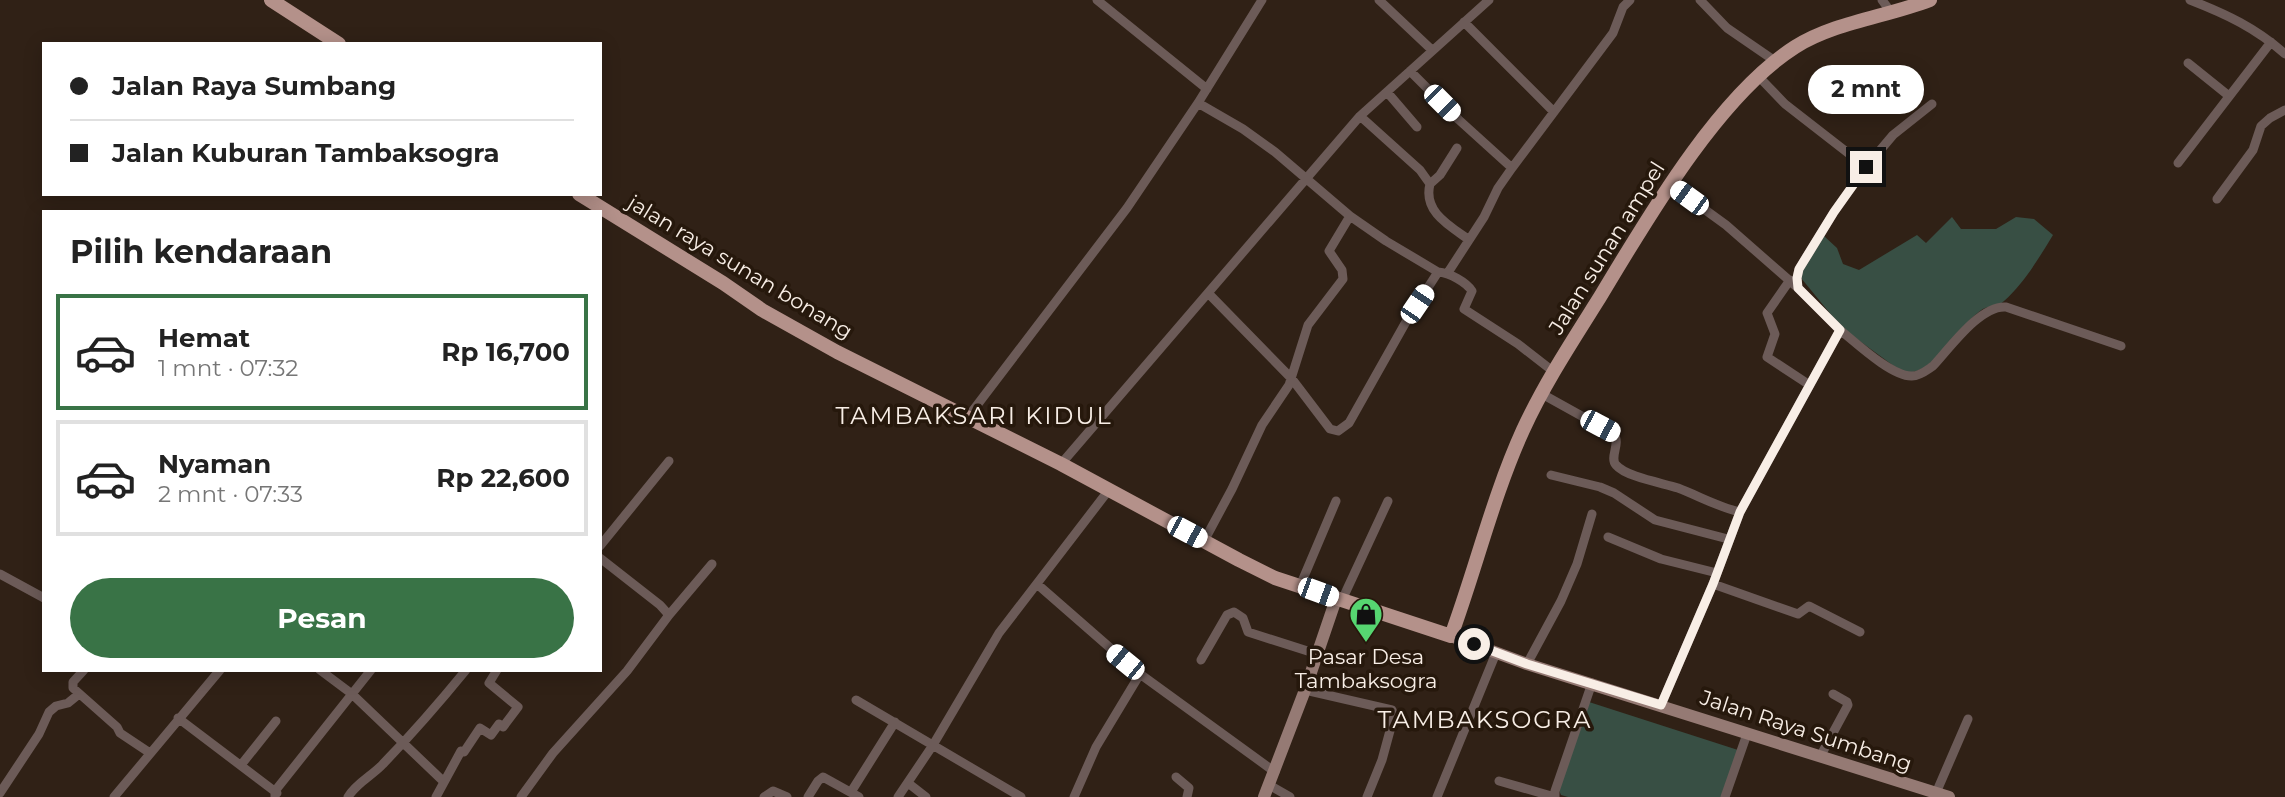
<!DOCTYPE html>
<html lang="id">
<head>
<meta charset="utf-8">
<style>
  body { margin:0; font-family:Montserrat,sans-serif; background:#f2f2f2; color:#222; height:100vh; display:flex; flex-direction:column; font-size:26px; white-space:nowrap }
  * { box-sizing:border-box; margin:0 }
  p { font-size:23px; color:#767676 }
  .icon { flex:none; width:38px; height:38px; fill:none; stroke:currentColor; stroke-width:2; stroke-linecap:round; stroke-linejoin:round }
  .map { position:relative; flex:1; overflow:hidden }
  .drawer { position:absolute; left:42px; top:210px; width:560px; height:462px; display:flex; flex-direction:column; background:#fff; border-radius:0px; box-shadow:0 4px 18px #0003 }
  .drawer>* { flex:none }
  .guide { position:absolute; left:42px; top:42px; width:560px; height:154px; border-radius:0px; box-shadow:0 4px 18px #0003; display:grid; align-content:center; height:154px; padding:0 28px; background:#fff }
  .end { position:absolute; width:32px; height:32px; margin:-16px; border:9px solid #f8eee6; background:#111; box-shadow:0 0 0 4px #111 }
  .from { border-radius:50% }
  .bubble { position:absolute; height:49px; border-radius:24px; background:#fff; box-shadow:0 4px 18px #0003; font-size:23px; font-weight:700; line-height:49px; text-align:center }
  .car { position:absolute; width:21px; height:42px; margin:-21px -10px; border-radius:9px; box-shadow:0 0 5px 2px #0007; background:linear-gradient(#fff 24%,#345 0 40%,#fff 0 76%,#345 0 86%,#fff 0) }
  .guide b { display:flex; align-items:center; gap:24px; height:66px; font-size:26px }
  .guide b+b { border-top:2px solid #e0e0e0 }
  .guide i { width:18px; height:18px; background:#222 }
  ul { padding:0; list-style:none }
  li { display:flex; align-items:center; gap:21px; height:116px; margin:0 14px 10px; padding:0 14px; border:4px solid #e0e0e0; border-radius:0px }
  li div { flex:1 }
  li b { display:block; font-size:26px }
  li em { font-style:normal; font-weight:700 }
  li.current { border-color:#397346 }
  li>.icon { width:63px; height:63px; stroke-width:1.5 }
  h2 { padding:0 28px; font-size:32px; line-height:84px }
  .cta { display:flex; gap:14px; margin-top:auto; padding:14px 28px }
  .cta a { flex:1; height:80px; border-radius:42px; background:#397346; color:#fff; font-size:28px; font-weight:700; line-height:80px; text-align:center }
  .map>svg:first-child { display:block }
  .green { fill:#384f44 }
  .lines { fill:none; stroke-linecap:round; stroke-linejoin:round }
  .street { stroke:#6c5b58; stroke-width:9 }
  .secondary { stroke:#957a74; stroke-width:12 }
  .primary { stroke:#b4918a; stroke-width:14 }
  .route { stroke:#f8eee6; stroke-width:9 }
  .labels { text-anchor:middle; stroke-width:7; stroke-linejoin:round; paint-order:stroke }
  .street-label { font-size:21px; fill:#f8eee6; stroke:#26180c }
  .poi-label { font-size:21px; fill:#f8eee6; stroke:#26180c }
  .quarter-label { font-size:24px; letter-spacing:2px; fill:#f8eee6; stroke:#26180c }
</style>
</head>
<body>
<div class="map">
<svg width="2285" height="797" viewBox="0 0 2285 797">
  <rect width="100%" height="100%" fill="#302116"/>
  <path class="green" d="M1952,217l9,12h35l20,-12 18,2 19,16c-14,23 -29,48 -49,66 -6,6 -17,4 -24,10 -23,16 -47,68 -78,61l-60,-44 -41,-50 1,-8 22,-34 13,12 6,16 16,6 58,-35 9,8z
    M1589,702l149,48 -17,47h-153l-7,-2 -3,-7z"/>
  <g class="lines">
    <path class="street" d="M1097,0l110,89
      M1379,0l53,50
      M1700,0l27,28 48,33
      M1882,0l9,12
      M2190,0c36,14 66,28 95,54
      M1464,22l90,90
      M2188,63l41,33
      M1410,71l49,49 53,48
      M1387,92l30,35
      M1198,103l45,26 32,23 75,64 36,25 52,31c12,1 28,10 34,19l-8,18 54,35 36,28
      M1360,116l60,54 10,14c-7,27 18,41 38,55
      M2178,163l93,-121
      M1866,167l27,-32 39,-31
      M1430,184l10,-9 17,-27
      M1671,185l55,40 72,63
      M2217,199l36,-49 8,-24 9,-8 15,-8
      M1447,274l37,-57 14,-29 14,-20 101,-135 10,-26 7,-7
      M1790,280l-23,33 8,21 -8,23 41,27
      M1208,293l84,86 38,50 8,2 11,-8 58,-103 31,-48
      M1840,330c15,12 52,47 72,46 8,0 15,-6 21,-10 17,-18 47,-61 73,-59l115,39
      M1542,394l72,40c7,10 -5,23 2,31 10,12 47,18 62,23 21,8 40,19 62,24
      M968,417l159,-209 71,-105 64,-103
      M1061,464l299,-348 129,-116
      M1551,475l49,12 14,6 41,27 73,19
      M1608,537l53,22 56,14
      M1204,541l28,-52 30,-64 27,-40 19,-60 35,-46 -1,-9 -13,-19 21,-35
      M600,546l69,-85
      M600,558l60,47 9,10
      M0,574l44,24
      M1037,584l103,90 135,98
      M1713,584l85,30 11,-8 51,26
      M1300,586l36,-85
      M1342,600l46,-99
      M1201,660l26,-45 7,-3 9,6 5,14 69,22
      M1527,664l34,-63 16,-37 15,-50
      M84,670l-11,12v6l44,39 3,6 30,20
      M320,670l32,24 91,87
      M1305,690l87,20 2,6 -12,44 -15,37
      M856,700l165,97
      M1661,705l52,-121 27,-72 100,-182 -42,-42 -1,-10 2,-9 35,-57 32,-45 -81,-63 -26,-27
      M178,718l99,75
      M1821,755l27,-50 -1,-3 -14,-8
      M241,765l35,-44
      M1176,777l13,11 -2,9
      M1499,781l56,16v-6l37,-108
      M908,783l18,14
      M1269,785l21,12
      M851,792l44,-70
      M0,793l39,-59 10,-22 7,-6 12,-3 11,-9
      M1936,793l32,-74
      M114,797l106,-127
      M275,797v-6l96,-121
      M348,797c8,-14 24,-21 35,-33 29,-30 56,-61 83,-94
      M436,797l25,-46 3,1 16,-24 11,7 8,-11 4,3 15,-20 -29,-24 8,-13
      M521,797l32,-44 74,-82 42,-56 43,-51
      M764,797l9,-6 14,6
      M808,797l10,-16 5,-4 36,20
      M898,797l35,-52 66,-112 109,-142
      M1074,797l22,-50 44,-73
      M1437,797l59,-144
      M1725,797l22,-63"/>
    <path class="secondary" d="M1451,636l76,28 422,133
      M1264,797l41,-107 31,-91"/>
    <path class="primary" d="M271,0l68,44
      M579,194l144,89 39,27 75,42 224,112 178,96 36,18 176,58c25,-68 42,-140 72,-206 21,-46 50,-90 77,-133 47,-78 118,-201 195,-250 40,-25 91,-30 135,-47"/>
  </g>
  <g class="lines">
    <path class="route" d="M1474,644l53,20 134,41 52,-121 27,-72 100,-182 -42,-42 -1,-10 2,-9 35,-57 32,-45"/>
  </g>
  <defs>
    <symbol id="shop-pin" viewBox="-11 -11 22 30"><path d="M0 17L-7.5 6A9.5 9.5 0 1 1 7.5 6Z" fill="#56d671" stroke="#26180c"/><path d="M-5-2.5h2.3a2.7 3.5 0 0 1 5.4 0H5L5.5 6h-11ZM-1.5-2.5h3a1.5 2.3 0 0 0-3 0Z" fill="#111"/></symbol>
  </defs>
  <g fill-rule="evenodd">
    <use href="#shop-pin" x="1347" y="595" width="38" height="52"/>
  </g>
  <g class="labels">
    <g class="street-label">
      <text transform="translate(1607 248) rotate(-58)" y="7">Jalan sunan ampel</text>
      <text transform="translate(740 267) rotate(31)" y="7">jalan raya sunan bonang</text>
      <text transform="translate(1806 731) rotate(18)" y="7">Jalan Raya Sumbang</text>
    </g>
    <g class="poi-label">
      <text x="1366" y="664">Pasar Desa<tspan x="1366" dy="24">Tambaksogra</tspan></text>
    </g>
    <g class="quarter-label">
      <text x="974" y="424">TAMBAKSARI KIDUL</text>
      <text x="1485" y="728">TAMBAKSOGRA</text>
    </g>
  </g>
</svg>
<i class="end from" style="left:1474px;top:644px"></i>
<i class="end" style="left:1866px;top:167px"></i>
<div class="bubble" style="left:1808px;top:65px;width:116px">2 mnt</div>
<i class="car" style="left:1442px;top:103px;rotate:135deg"></i>
<i class="car" style="left:1689px;top:198px;rotate:306deg"></i>
<i class="car" style="left:1417px;top:304px;rotate:34deg"></i>
<i class="car" style="left:1600px;top:426px;rotate:118deg"></i>
<i class="car" style="left:1187px;top:532px;rotate:118deg"></i>
<i class="car" style="left:1318px;top:592px;rotate:110deg"></i>
<i class="car" style="left:1125px;top:662px;rotate:309deg"></i>
<div class="guide">
<b><i class="from"></i>Jalan Raya Sumbang</b>
<b><i></i>Jalan Kuburan Tambaksogra</b>
</div>
<section class="drawer">
<h2>Pilih kendaraan</h2>
<ul>
<li class="current"><svg class="icon" aria-label="car" viewBox="0 0 24 24"><path d="M5 17H2v-5l4-1 3-4h7l3 4 3 1v5h-3M9 17h6M6 11h13"/><circle cx="7" cy="17" r="2"/><circle cx="17" cy="17" r="2"/></svg><div><b>Hemat</b><p>1 mnt · 07:32</p></div><em>Rp 16,700</em></li>
<li><svg class="icon" aria-label="car" viewBox="0 0 24 24"><path d="M5 17H2v-5l4-1 3-4h7l3 4 3 1v5h-3M9 17h6M6 11h13"/><circle cx="7" cy="17" r="2"/><circle cx="17" cy="17" r="2"/></svg><div><b>Nyaman</b><p>2 mnt · 07:33</p></div><em>Rp 22,600</em></li>
</ul>
<div class="cta"><a>Pesan</a></div>
</section>
</div>
</body>
</html>
